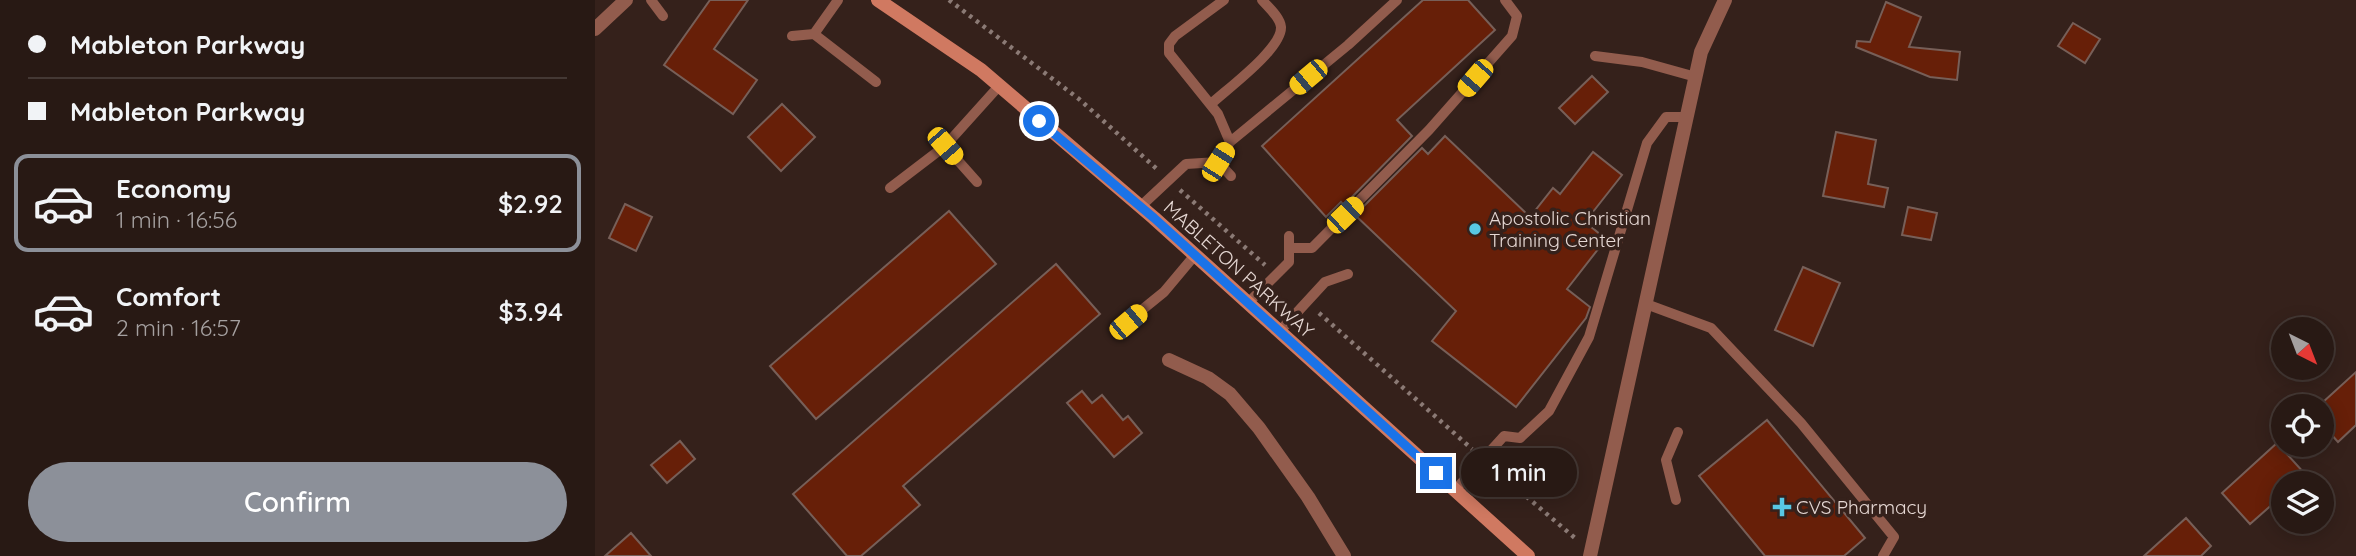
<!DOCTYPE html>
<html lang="en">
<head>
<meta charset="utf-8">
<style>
  body { margin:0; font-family:Quicksand,sans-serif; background:#30221d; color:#f1f3f6; height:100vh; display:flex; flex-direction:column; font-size:26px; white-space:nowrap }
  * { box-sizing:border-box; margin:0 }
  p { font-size:23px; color:#a5a0a0 }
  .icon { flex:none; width:38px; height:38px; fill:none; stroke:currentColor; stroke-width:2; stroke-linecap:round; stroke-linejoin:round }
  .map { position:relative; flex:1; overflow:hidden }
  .details { display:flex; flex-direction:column; background:#281914; width:595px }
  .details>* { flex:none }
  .top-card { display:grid; align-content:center; height:154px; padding:0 28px; background:#281914 }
  .needle { width:46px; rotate:138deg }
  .fabs { position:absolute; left:1676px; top:317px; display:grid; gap:14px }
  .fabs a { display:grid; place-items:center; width:63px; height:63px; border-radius:50%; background:#281914; box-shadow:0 4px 18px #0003,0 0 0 2px #443834; font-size:35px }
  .end { position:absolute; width:32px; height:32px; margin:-16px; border:9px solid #1a73e8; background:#fff; box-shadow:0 0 0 4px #fff }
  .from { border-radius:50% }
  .bubble { position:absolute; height:49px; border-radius:24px; background:#281914; box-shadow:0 4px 18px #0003,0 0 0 2px #443834; font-size:23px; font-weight:600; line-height:49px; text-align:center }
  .car { position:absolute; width:21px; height:42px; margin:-21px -10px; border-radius:9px; box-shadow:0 0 5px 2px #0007; background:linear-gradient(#f5c518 24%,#345 0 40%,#f5c518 0 76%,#345 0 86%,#f5c518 0) }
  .top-card b { display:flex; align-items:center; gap:24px; height:66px; font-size:26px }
  .top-card b+b { border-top:2px solid #443834 }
  .top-card i { width:18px; height:18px; background:#f1f3f6 }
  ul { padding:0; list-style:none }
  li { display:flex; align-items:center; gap:21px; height:98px; margin:0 14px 10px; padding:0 14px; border:4px solid transparent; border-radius:14px }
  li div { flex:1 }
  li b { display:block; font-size:26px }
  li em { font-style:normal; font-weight:600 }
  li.on { border-color:#8c9099 }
  li>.icon { width:63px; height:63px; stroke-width:1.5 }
  .primary-button { display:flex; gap:14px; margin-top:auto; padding:14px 28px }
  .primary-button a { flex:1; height:80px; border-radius:42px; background:#8c9099; color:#fff; font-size:28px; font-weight:600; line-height:80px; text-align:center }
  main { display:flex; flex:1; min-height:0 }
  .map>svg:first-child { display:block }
  .building { fill:#671f08; stroke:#775f58; stroke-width:2 }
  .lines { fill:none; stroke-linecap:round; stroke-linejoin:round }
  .path { stroke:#8b7a75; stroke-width:4.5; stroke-dasharray:3.5 5; stroke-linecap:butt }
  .service { stroke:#925c4d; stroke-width:10 }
  .minor { stroke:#925c4d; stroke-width:14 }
  .tertiary { stroke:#925c4d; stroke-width:14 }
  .secondary { stroke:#d07961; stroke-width:14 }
  .route { stroke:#1a73e8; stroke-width:9 }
  .poi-dot { fill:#58c8e4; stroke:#35211b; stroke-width:2.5 }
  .labels { text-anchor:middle; stroke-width:7; stroke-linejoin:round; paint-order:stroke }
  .poi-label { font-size:19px; fill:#e6d8d4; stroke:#35211b; text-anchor:start }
  .street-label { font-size:19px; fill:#e6d8d4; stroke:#35211b }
</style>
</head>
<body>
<main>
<section class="details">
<div class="top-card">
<b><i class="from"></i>Mableton Parkway</b>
<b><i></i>Mableton Parkway</b>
</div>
<ul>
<li class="on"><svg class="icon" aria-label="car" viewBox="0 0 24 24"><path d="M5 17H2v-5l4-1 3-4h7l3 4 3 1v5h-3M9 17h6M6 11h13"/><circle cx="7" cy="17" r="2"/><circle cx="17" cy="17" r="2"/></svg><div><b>Economy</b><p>1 min · 16:56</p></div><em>$2.92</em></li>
<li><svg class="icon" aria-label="car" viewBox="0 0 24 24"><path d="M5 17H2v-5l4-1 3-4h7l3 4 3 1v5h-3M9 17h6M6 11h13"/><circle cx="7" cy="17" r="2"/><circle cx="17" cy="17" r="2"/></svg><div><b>Comfort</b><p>2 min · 16:57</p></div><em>$3.94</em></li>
</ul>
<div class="primary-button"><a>Confirm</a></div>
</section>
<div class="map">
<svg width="1761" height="556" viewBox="0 0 1761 556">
  <rect width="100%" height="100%" fill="#35211b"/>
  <path class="building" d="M115,0h38l-34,49 43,31 -24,34 -69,-49z
    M828,0h45l27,30 -98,90 15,16 -68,69 -3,-3 -15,15 -64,-71z
    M1291,2l35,15 -12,30 51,5 -3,28 -27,-3 -74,-30 1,-6 13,1z
    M1478,23l27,16 -15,24 -27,-17z
    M997,76l16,16 -33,32 -16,-16z
    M187,104l33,33 -34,34 -33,-34z
    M1241,132l40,8 -8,44 20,4 -4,19 -61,-11z
    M850,136l85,81 23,-29 7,6 33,-42 29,23 -37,47 21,17 -39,50 23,18 -4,11 -70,89 -84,-66 24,-30 -101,-96 67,-67 6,6z
    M30,204l27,13 -16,34 -27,-13z
    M1313,207l29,6 -6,27 -29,-5z
    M354,211l47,53 -180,155 -46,-53z
    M461,264l44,50 -197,172 17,19 -59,51h-14l-54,-62z
    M1208,267l37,16 -27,63 -38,-16z
    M1761,372v53l-18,17 -16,-18v-21z
    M487,391l10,12 10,-8 21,25 5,-4 14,17 -28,24 -47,-54z
    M1172,420l98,118 -21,18h-79l-66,-80z
    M85,441l15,18 -28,24 -16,-18z
    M1682,443l28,31 -10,9h-11v11l-34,30 -28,-31z
    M1591,518l25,28 -10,10h-57z
    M36,533l20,23h-46z"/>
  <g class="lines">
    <path class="path" d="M354,0l130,99 79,71
      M585,190l85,75
      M724,313l153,136
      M899,469l81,69"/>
    <path class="service" d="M56,0l12,16
      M629,0l-49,36 -6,8v9l49,61 12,28
      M219,34l24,-34
      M197,36l22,-2 62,48
      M1000,56l47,6 54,15
      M616,104c16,-15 71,-55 70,-77 -1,-10 -13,-20 -19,-27
      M350,146l32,36
      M623,162l12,-20 118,-97 49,-45
      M295,188l55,-42 54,-60
      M545,207l46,-43 32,-2 13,14
      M694,248h23l117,-118 83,-94 5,-20 -12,-16
      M653,303l41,-41v-26
      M1051,304l65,24 90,95 93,114 -11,19
      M532,322l37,-30 31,-37
      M684,332l46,-50 23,-8
      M860,490l49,-54 16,2 29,-27 40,-74 58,-194 19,-26h21
      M1081,500l-10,-40 12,-28"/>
    <path class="minor" d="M0,29l31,-29
      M574,360l39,18 22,16 29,34 49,69 36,59"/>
    <path class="tertiary" d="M995,556l111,-504 24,-52"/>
    <path class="secondary" d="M283,0l103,70 173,148 374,338"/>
  </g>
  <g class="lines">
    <path class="route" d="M444,121l115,97 282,255"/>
  </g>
  <g class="poi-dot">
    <circle cx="880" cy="229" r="7"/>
    <path d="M1183.5 496.5h7v7h7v7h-7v7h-7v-7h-7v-7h7z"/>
  </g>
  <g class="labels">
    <g class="poi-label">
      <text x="894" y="225">Apostolic Christian<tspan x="894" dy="22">Training Center</tspan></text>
      <text x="1201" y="514">CVS Pharmacy</text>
    </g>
    <g class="street-label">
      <text transform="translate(644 269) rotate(42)" y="7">MABLETON PARKWAY</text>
    </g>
  </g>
</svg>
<div class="fabs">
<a><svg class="needle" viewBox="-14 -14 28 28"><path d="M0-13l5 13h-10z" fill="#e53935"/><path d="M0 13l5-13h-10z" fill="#a5a0a0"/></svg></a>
<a><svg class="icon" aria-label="locate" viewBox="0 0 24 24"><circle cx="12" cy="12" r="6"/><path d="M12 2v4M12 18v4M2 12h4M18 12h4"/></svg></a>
<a><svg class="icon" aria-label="layers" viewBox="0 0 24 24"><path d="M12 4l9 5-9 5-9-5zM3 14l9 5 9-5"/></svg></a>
</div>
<i class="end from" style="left:444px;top:121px"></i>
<i class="end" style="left:841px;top:473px"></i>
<div class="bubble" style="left:866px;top:448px;width:116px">1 min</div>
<i class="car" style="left:713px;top:77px;rotate:230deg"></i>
<i class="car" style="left:880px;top:78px;rotate:221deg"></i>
<i class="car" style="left:350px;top:146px;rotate:139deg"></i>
<i class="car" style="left:623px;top:162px;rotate:32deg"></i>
<i class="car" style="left:750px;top:215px;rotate:46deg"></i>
<i class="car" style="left:533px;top:322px;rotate:50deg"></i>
</div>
</main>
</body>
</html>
